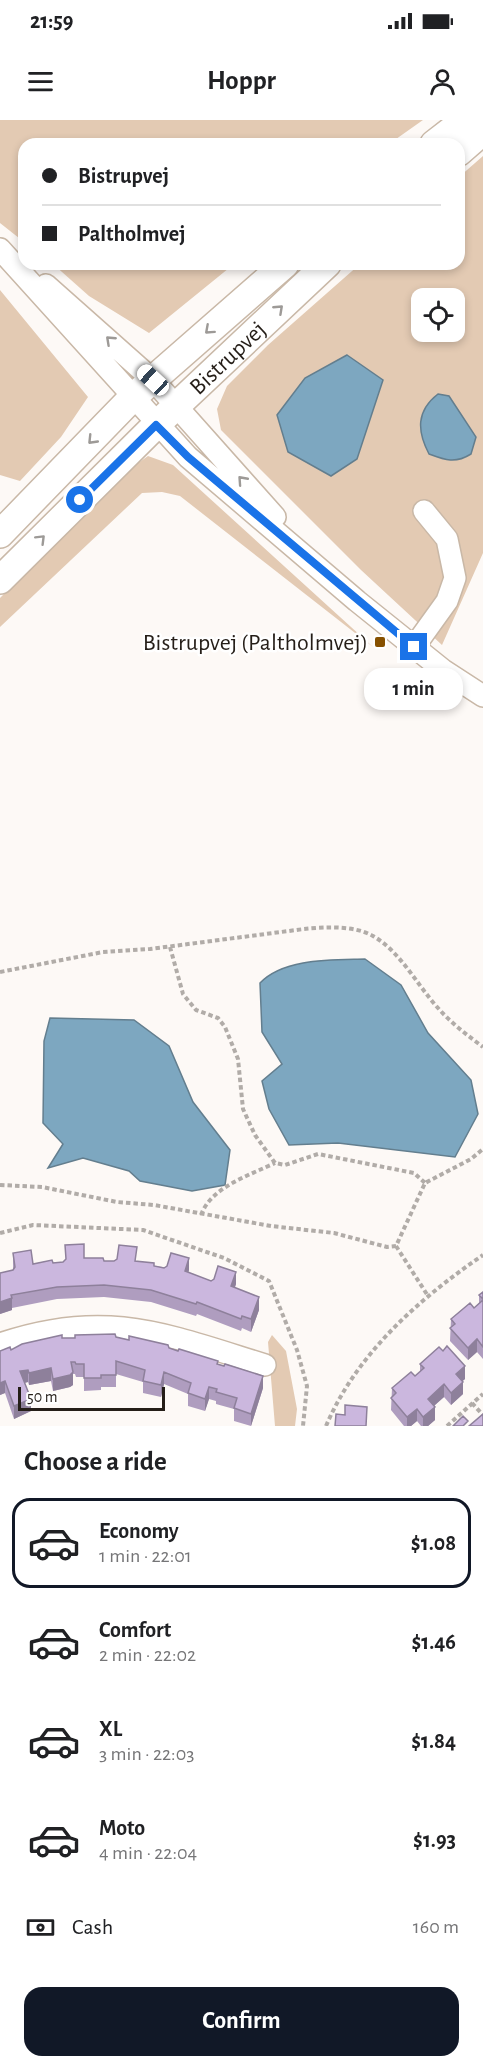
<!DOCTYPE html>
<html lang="en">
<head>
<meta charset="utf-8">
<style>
  body { margin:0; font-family:"Alegreya Sans",sans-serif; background:#f6f6f6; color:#202124; height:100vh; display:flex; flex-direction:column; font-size:22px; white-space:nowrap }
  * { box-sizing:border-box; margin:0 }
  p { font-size:20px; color:#757577 }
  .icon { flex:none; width:33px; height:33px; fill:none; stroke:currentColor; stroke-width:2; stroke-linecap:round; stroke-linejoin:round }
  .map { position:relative; height:1306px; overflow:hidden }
  .drawer { display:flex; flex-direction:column; background:#fff; flex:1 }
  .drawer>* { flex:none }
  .hud { position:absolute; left:18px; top:18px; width:447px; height:132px; border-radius:18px; box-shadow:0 3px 9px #0003; display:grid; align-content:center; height:132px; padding:0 24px; background:#fff }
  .controls { position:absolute; left:411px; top:168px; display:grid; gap:12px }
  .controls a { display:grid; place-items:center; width:54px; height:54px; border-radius:12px; background:#fff; box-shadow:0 3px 9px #0003; font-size:30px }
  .scale { position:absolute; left:18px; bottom:15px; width:147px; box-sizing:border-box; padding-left:6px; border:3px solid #251e18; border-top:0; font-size:16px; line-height:21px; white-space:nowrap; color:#251e18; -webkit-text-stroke:4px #fff; paint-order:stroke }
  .end { position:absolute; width:27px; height:27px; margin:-14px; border:8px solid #1a73e8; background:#fff; box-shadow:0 0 0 3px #fff }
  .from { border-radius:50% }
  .bubble { position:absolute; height:42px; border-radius:18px; background:#fff; box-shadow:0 3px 9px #0003; font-size:20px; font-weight:700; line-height:42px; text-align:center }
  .car { position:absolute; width:18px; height:36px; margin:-18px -9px; border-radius:8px; box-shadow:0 0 4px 2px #0007; background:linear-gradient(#fff 24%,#345 0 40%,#fff 0 76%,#345 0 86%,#fff 0) }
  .hud b { display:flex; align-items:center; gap:21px; height:57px; font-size:22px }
  .hud b+b { border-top:2px solid #e0e0e0 }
  .hud i { width:15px; height:15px; background:#202124 }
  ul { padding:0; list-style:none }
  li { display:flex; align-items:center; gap:18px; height:90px; margin:0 12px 9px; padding:0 12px; border:3px solid transparent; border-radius:18px }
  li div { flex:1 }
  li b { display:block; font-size:22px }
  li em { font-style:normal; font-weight:700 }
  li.on { border-color:#111827 }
  li>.icon { width:54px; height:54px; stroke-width:1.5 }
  h2 { padding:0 24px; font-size:27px; line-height:72px }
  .pay { display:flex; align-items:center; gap:15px; height:66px; padding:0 24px; font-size:22px }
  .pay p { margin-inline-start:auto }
  .primary-button { display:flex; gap:12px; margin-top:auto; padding:12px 24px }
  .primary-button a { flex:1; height:69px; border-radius:18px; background:#111827; color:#fff; font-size:24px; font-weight:700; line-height:69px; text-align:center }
  .status { display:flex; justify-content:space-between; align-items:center; height:42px; padding:0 30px; background:#fff; direction:ltr }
  .status svg { height:16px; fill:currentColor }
  header { display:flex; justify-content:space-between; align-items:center; height:78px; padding:0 24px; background:#fff; font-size:27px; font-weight:700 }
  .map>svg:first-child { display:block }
  .green { fill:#e3cab3; fill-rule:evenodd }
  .water { fill:#7da7c0; stroke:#637e8e; stroke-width:1.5 }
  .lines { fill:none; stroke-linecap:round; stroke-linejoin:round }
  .minor-casing { stroke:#c9b8a7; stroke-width:24 }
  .major-casing { stroke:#c9b8a7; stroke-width:30 }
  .path { stroke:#b1aca8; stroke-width:4; stroke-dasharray:4.5 3; stroke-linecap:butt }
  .minor { stroke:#fff; stroke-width:21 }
  .major { stroke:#fff; stroke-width:27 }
  .wall { fill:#af9dbf }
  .shaded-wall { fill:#8e809b }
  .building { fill:#cbb7de; stroke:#8e809b; stroke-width:1.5 }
  .oneway { stroke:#9d9a97 }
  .route { stroke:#1a73e8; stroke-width:8 }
  .poi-dot { fill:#875100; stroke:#fff; stroke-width:2 }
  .labels { text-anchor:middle; stroke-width:5; stroke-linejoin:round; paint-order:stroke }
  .street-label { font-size:24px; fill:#251e18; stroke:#fff }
  .poi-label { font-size:24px; fill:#251e18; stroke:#fff; text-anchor:end }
</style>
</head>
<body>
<div class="status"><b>21:59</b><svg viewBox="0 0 49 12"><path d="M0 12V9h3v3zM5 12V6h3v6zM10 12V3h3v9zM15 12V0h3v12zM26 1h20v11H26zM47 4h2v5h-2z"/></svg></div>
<header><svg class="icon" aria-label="menu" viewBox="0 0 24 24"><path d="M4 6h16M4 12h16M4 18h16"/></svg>Hoppr<svg class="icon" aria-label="person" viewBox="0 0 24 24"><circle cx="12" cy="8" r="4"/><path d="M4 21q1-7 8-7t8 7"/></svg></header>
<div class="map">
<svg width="483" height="1306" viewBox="0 0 483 1306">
  <rect width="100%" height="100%" fill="#fdf9f6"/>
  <path class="green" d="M0,0h423l-34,24h-365v98l-24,-19z
    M483,36v397l-41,92 -81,-75 -140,-140 -4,-21 10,-23 41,-41 92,-81h99v-87zM422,178h32v34h-32z
    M53,144h181l-85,69 -60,-37z
    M0,170l88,107 -27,40 -41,44 -20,-6z
    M148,336l25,9 200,182 -193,-151 -18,-4 -20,1 -142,134v-29l124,-125z
    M272,1215l14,16 11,58 -2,17h-20l-7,-84z"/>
  <path class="water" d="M347,235l36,25 -26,79 -26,17 -43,-24 -11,-37 28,-37z
    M438,274l11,2 27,41 -5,17c-16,10 -26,6 -42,0 -12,-23 -13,-43 9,-60z
    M365,839l36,26 27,48 43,47 7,34 -23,43 -117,-14 -49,2 -20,-36 -7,-28 20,-17 -20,-32 -2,-49c24,-25 72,-23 105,-24z
    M50,898l84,2 35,26 24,56 37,48 -5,35 -33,6 -52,-10 -11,-10 -46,-13 -35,10 15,-24 -20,-21 1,-82z"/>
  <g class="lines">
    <defs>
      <path id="minor" d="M0,129l188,208 169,144 86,69 40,26
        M46,165l107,95 122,137
        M414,527l33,-46 8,-23 -8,-39 -23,-28
        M0,1224c105,-36 165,-10 265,21"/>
      <g id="major">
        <path d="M434,24l31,-24"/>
        <path d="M459,32l24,-21"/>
        <path d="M0,414l132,-136 153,-134"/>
        <path id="s1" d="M0,460l156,-155 171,-161"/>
      </g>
    </defs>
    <use href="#minor" class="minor-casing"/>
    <use href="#major" class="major-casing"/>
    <path class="path" d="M170,827l13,47 13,16 22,8 7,9 13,32 5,50 12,26 20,28 10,2 33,-11 96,19 11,10
      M0,852l103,-20 47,-3 154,-20c21,-2 50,-4 69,7 27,15 44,49 65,72 13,15 29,27 45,39
      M0,1065l42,2 75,15 37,3 117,21 63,7 53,14 9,-1 29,-63 46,-24 12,-10
      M201,1095c10,-28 49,-40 74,-52
      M0,1113l33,-8 110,5 81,28 45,23 28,69 10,36 -4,40
      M396,1126l32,50
      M472,1283l11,12
      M326,1306c31,-73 93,-127 157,-171
      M447,1306l36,-32"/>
    <use href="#minor" class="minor"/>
    <use href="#major" class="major"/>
  </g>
  <path class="wall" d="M13,1133l20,11 30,-2 21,-4 20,3h32l18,5 35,4 -1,2 23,9 25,3 -1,3 24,23 -8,22 -9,-4 -1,3 -44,-17 -1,2 -45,-14 -47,-5 -47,2 -45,9v2l-12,4 13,-45z
    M483,1172v67l-6,-7 -9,8 -18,-19 1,-22 23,-11 5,-5v-8z
    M116,1217l53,11 49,16 45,24 -12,38 -17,-5v-12l-18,-5v-3l-7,-2 -4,12 -17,-5v-12l-24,-10 -3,13 -18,-4v-11l-27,-8v13h-15v3l-17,1v-14h-8l-1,-3h-2v11l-3,2 -17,4 -2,-10 -22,4 -1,-3 -4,1 7,28 -17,8 -9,-26 -5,2 11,-45 51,-12z
    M420,1244l45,15 -3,2 1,13 -12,11 -7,-8 -10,9 1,14 -7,6h-7l-4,-5 -6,5h-7l-13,-16 1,-22 23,-12 5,-4z"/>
  <path class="shaded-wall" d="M189,1138v12l-4,14v-13z
    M236,1152v12l-5,14v-12z
    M259,1177v13l-8,22v-13z
    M12,1178v12l-12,4v-12z
    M477,1219v13l-9,8v-12z
    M465,1246v13l-9,8v-13z
    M51,1248v13l-22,4v-12z
    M28,1250v12l-8,2v-13z
    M73,1252v13l-3,2 -17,4v-12z
    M164,1252v12l-3,13v-12z
    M263,1256v12l-12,38v-12z
    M5,1261v12l-5,2v-12z
    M463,1262v12l-12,11v-12z
    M444,1264v13l-16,14v-12z
    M209,1267v12l-4,12v-12z
    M31,1279v12l-17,8v-13z
    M435,1287v13l-7,6h-5v-9z
    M417,1289v12l-6,5h-4v-9z"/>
  <path class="building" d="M84,1124v14h19l1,3h10l3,-2 2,-14 18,2 -2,14 19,2v3l10,2 3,-2 4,-13 18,5 -4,13 26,10 3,-2 4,-13 18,6 -5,14 28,11 -8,22 -9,-3 -1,3 -44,-17 -1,2 -45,-14 -47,-5 -47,2 -46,8 1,3 -12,4v-29l13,-3 2,-3 -2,-14 18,-3 2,14 19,-4 1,3 10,-1 3,-3 -1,-14z
    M483,1172v7l-4,-4z
    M483,1180v47l-6,-8 -9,9 -18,-20 5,-4 -4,-5 19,-16 4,5z
    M115,1214l1,3 13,3v-4l39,9 1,3 9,3 1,-2 39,12 -1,3 7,2 1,-2 38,12 -12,38 -17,-6 3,-10 -21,-6 1,-3 -8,-2 -4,12 -17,-6 3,-10 -27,-11 -3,13 -18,-4 2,-11 -29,-9v14h-15v3h-17v-14h-8l-1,-2h-4l2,10 -3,3 -17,4 -2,-11 -22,5 -1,-3 -8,1 11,28 -17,7 -9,-25 -5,2v-32l10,-4 1,3 11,-6 40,-9v3h13v-3z
    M447,1226l18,20 -9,8 7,8 -12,11 -7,-9 -16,15 7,8 -12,10 -6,-8 -10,8 -16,-19 5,-5 -4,-5 19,-16 4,4 9,-8 -4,-4 19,-17 4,4z
    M345,1285l22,2 -1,19h-31l1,-12 9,1z
    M483,1294v12h-14z
    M463,1296l5,5 -5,5h-10z"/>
  <defs><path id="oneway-chevron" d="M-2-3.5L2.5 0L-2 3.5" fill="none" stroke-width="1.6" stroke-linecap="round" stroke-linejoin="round" transform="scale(1.5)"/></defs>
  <g class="oneway">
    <use href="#oneway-chevron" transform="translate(279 189) rotate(-43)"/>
    <use href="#oneway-chevron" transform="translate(209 210) rotate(138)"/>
    <use href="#oneway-chevron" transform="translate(110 220) rotate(-137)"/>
    <use href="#oneway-chevron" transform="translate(92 320) rotate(134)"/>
    <use href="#oneway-chevron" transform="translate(242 360) rotate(-132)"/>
    <use href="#oneway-chevron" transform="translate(41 419) rotate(-45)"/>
  </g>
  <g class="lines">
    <path class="route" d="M80,380l76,-75 32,32 226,190"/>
  </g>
  <rect class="poi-dot" x="374" y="516" width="12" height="12" rx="3"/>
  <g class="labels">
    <g class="street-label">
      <text dy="8" stroke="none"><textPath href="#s1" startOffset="318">Bistrupvej</textPath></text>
    </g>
    <g class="poi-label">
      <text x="368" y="530">Bistrupvej (Paltholmvej)</text>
    </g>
  </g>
</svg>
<div class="controls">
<a><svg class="icon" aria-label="locate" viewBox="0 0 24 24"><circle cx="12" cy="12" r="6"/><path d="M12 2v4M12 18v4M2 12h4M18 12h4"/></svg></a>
</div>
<div class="scale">50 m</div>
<i class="end from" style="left:80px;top:380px"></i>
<i class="end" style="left:414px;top:527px"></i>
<div class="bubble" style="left:364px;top:548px;width:99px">1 min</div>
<i class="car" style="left:153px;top:260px;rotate:313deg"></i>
<div class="hud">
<b><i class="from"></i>Bistrupvej</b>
<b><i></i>Paltholmvej</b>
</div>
</div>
<section class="drawer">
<h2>Choose a ride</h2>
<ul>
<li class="on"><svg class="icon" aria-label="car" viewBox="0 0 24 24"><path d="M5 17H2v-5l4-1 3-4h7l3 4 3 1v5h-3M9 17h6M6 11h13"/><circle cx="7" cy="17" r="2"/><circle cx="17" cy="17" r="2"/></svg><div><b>Economy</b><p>1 min · 22:01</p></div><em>$1.08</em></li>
<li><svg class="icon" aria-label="car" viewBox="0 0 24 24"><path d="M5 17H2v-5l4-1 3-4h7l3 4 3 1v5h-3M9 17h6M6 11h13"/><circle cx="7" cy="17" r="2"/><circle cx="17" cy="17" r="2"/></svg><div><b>Comfort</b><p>2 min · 22:02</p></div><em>$1.46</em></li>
<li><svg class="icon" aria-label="car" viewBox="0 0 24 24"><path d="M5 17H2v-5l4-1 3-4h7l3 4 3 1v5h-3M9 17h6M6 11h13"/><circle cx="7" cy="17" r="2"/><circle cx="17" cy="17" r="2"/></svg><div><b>XL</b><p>3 min · 22:03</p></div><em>$1.84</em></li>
<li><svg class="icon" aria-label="car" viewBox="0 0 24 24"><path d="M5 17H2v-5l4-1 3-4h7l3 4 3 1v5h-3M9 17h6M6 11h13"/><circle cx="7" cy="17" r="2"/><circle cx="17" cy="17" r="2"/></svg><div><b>Moto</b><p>4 min · 22:04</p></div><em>$1.93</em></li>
</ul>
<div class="pay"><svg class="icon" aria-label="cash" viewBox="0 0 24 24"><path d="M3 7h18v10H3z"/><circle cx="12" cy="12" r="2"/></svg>Cash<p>160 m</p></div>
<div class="primary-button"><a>Confirm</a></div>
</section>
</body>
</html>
